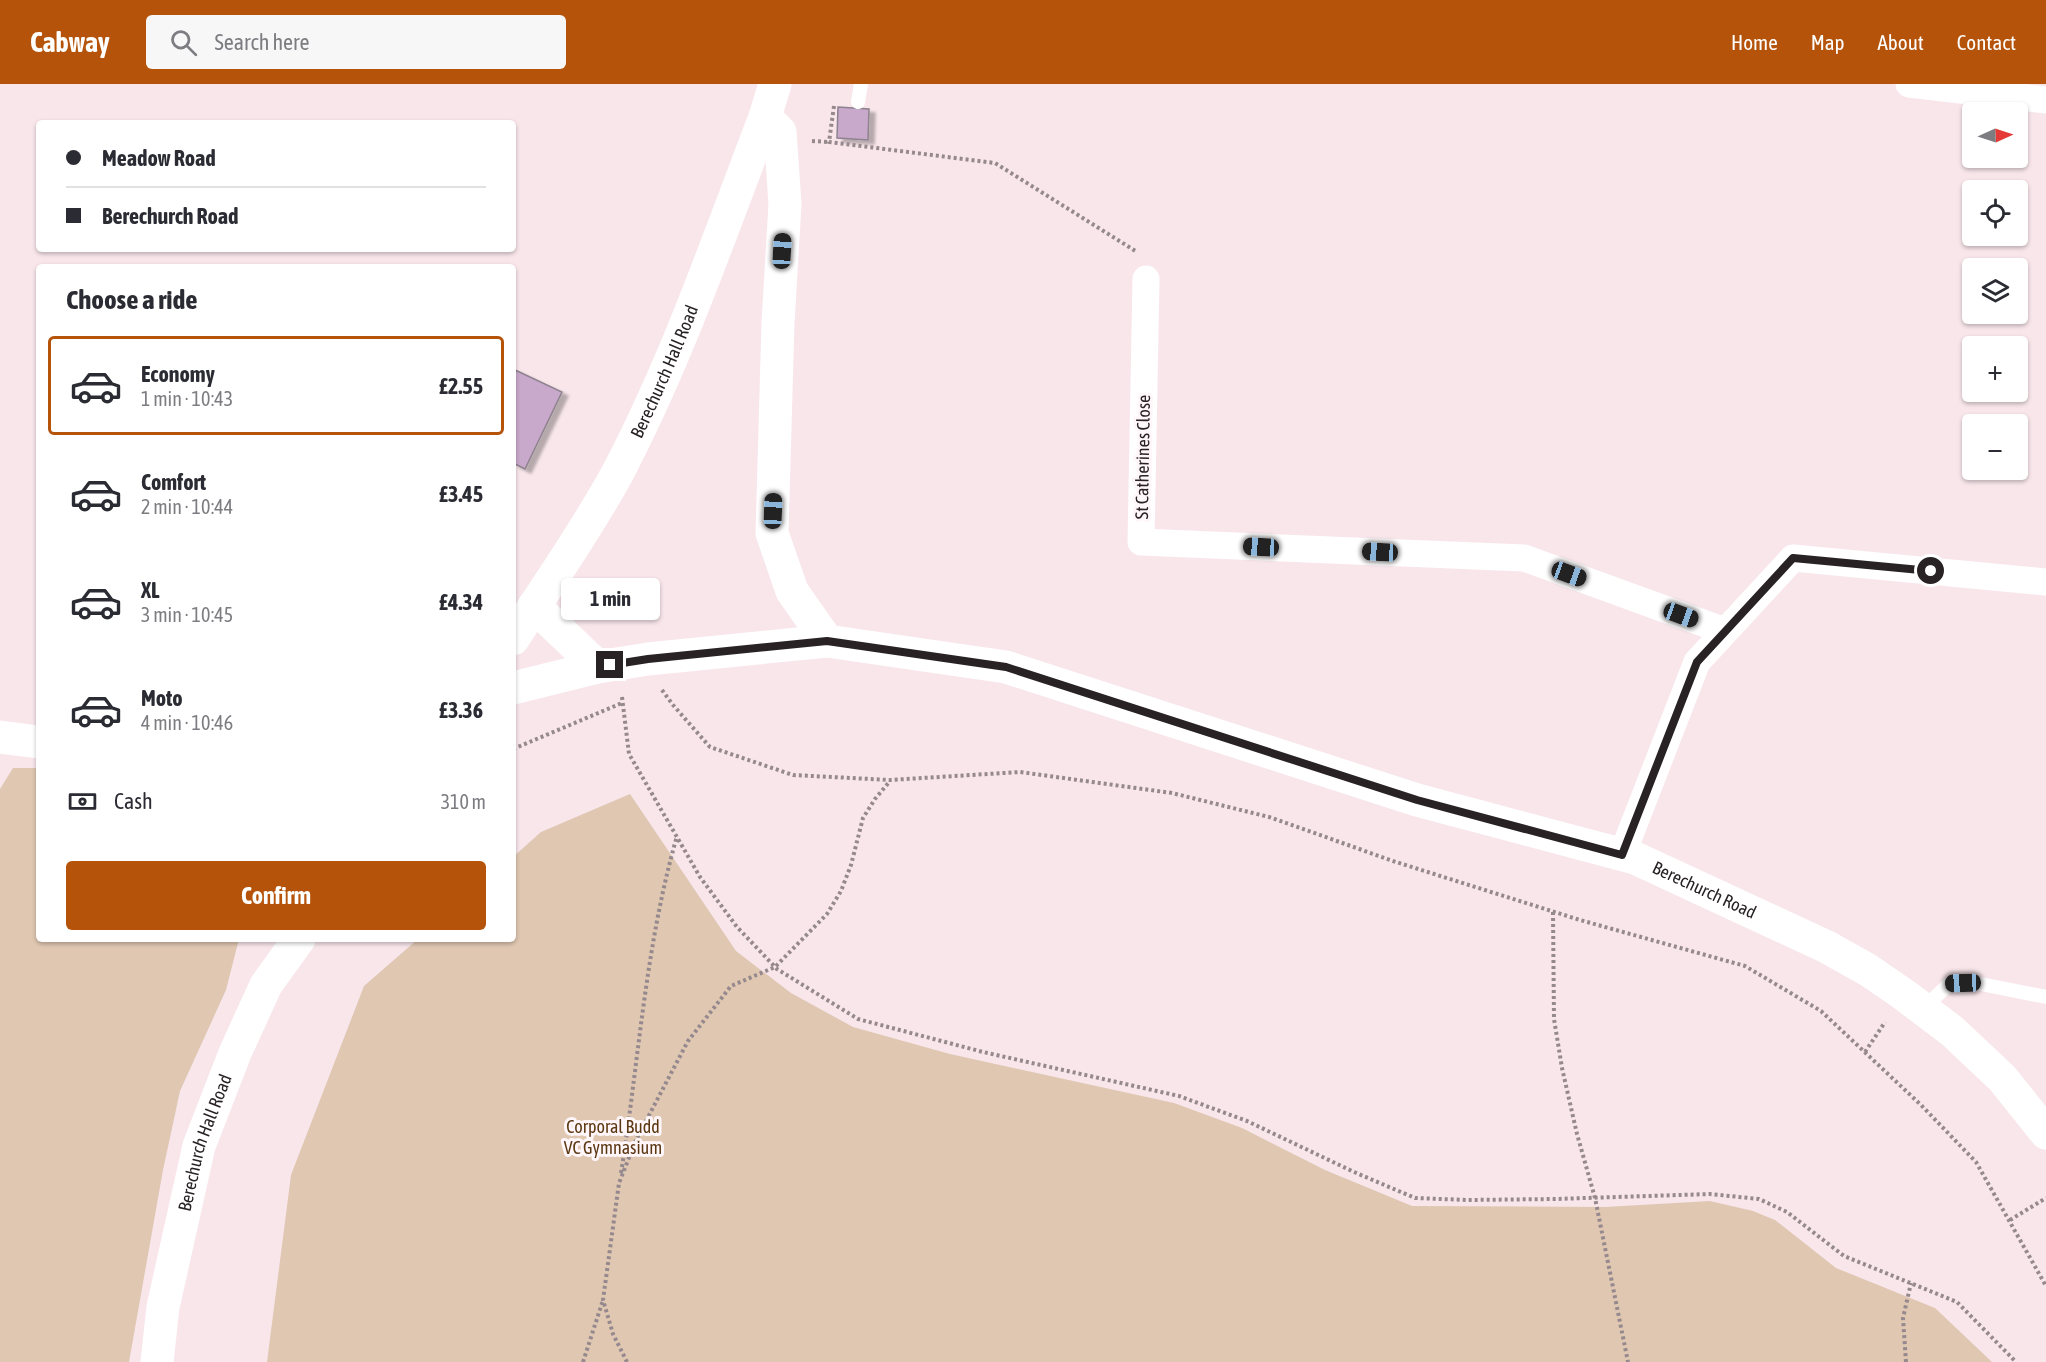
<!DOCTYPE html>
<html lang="en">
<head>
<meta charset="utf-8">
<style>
  body { margin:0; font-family:"Asap Condensed",sans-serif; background:#f7f7f7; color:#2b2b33; height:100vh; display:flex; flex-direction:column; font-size:22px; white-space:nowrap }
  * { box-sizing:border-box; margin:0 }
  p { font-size:20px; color:#7c7c81 }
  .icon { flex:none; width:33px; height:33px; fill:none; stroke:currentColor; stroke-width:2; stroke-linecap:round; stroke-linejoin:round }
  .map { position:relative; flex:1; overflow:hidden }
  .details { position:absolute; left:36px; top:180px; width:480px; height:678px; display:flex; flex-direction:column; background:#fff; border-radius:6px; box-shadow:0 2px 4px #0004 }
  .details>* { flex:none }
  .banner { position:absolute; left:36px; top:36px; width:480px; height:132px; border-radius:6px; box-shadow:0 2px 4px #0004; display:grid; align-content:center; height:132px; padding:0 30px; background:#fff }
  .needle { width:39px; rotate:87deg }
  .tools { position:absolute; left:1962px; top:18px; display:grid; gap:12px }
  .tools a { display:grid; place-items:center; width:66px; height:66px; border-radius:6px; background:#fff; box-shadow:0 2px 4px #0004; font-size:30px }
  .end { position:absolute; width:27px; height:27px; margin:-14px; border:8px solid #282224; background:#fff; box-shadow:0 0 0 3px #fff }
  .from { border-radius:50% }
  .bubble { position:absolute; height:42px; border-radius:6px; background:#fff; box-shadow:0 2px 4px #0004; font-size:20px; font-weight:700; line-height:42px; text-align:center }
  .car { position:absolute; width:18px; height:36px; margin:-18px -9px; border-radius:8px; box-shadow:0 0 4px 2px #0007; background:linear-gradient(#222 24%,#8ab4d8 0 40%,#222 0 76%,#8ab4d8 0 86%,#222 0) }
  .banner b { display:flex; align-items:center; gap:21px; height:57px; font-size:22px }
  .banner b+b { border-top:2px solid #e1e1e2 }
  .banner i { width:15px; height:15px; background:#2b2b33 }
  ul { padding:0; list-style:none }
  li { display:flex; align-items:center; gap:18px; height:99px; margin:0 12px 9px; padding:0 18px; border:3px solid transparent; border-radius:6px }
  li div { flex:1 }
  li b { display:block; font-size:22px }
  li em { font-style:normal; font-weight:700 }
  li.selected { border-color:#b45309 }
  li>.icon { width:54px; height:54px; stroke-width:1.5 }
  h2 { padding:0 30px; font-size:27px; line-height:72px }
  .pay { display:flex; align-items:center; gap:15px; height:66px; padding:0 30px; font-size:22px }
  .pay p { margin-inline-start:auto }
  .button { display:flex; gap:12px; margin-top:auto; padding:12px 30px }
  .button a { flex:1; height:69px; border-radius:6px; background:#b45309; color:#fff; font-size:24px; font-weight:700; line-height:69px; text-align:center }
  header { display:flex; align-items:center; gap:36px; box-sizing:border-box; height:84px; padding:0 30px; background:#b45309; color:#fff }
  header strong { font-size:28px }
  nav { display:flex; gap:33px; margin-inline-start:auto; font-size:21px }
  .search { width:420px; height:54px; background:#f7f7f7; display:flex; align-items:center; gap:15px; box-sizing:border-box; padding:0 21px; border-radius:6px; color:#7c7c81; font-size:22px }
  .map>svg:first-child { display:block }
  .green { fill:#dfc7b2 }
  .building { fill:#c8a8cb; stroke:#8d828d; stroke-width:1.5; filter:url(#shadow) }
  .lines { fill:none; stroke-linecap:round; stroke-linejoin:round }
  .path { stroke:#96898d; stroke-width:4; stroke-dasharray:3 3; stroke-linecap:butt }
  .service { stroke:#fff; stroke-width:14 }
  .minor { stroke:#fff; stroke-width:27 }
  .tertiary { stroke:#fff; stroke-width:33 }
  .route { stroke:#282224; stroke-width:8 }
  .labels { text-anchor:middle; stroke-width:6; stroke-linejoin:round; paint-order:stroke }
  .street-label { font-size:18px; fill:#282224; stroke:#fef6f9 }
  .park-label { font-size:18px; fill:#5b3712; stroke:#fef6f9 }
</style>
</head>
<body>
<header>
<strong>Cabway</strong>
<div class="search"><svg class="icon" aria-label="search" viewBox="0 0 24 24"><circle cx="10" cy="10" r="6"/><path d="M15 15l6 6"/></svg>Search here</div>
<nav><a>Home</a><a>Map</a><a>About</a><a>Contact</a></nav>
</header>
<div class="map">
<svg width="2046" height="1278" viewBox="0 0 2046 1278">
  <defs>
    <filter id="shadow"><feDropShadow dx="6" dy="4" stdDeviation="1.5" flood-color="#0004"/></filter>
  </defs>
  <rect width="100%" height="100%" fill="#f8e6eb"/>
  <path class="green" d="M13,684h26v171h200l-13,51 -46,101 -17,79 -34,192h-129v-573z
    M630,710l106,157 55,42 62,34 97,27 224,49 68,25 83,42 87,36 193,1 105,-6 43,10 22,9 61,48 99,40 57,54h-1725l24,-187 73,-189 54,-47h95v-82l28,-25z"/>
  <path class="building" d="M838,23l31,2 -1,31 -31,-2z
    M513,285l49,23 -37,77 -12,-6z"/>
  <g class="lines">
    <path class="path" d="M834,22l-5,36 166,21 142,89
      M812,57l17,1
      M662,606l11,15 37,42 83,28 97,5 130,-8 152,21 97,24 127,45 184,58 165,46 76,45 100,94 55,57 70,124
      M622,613l7,57 71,123 37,50 40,42 81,50 125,33 196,44 68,25 107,51 61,26 52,2 88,-1 155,-5 49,5 28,13 57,44 113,46 59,60
      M513,665l109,-46
      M1553,828l1,107 8,49 15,66 18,64 33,164
      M1865,968l20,-30
      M621,1089c18,-113 24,-226 56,-337
      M2010,1136l36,-22
      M583,1278l20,-62
      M627,1278l-14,-28 -10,-34 16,-117 17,-43 52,-99 43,-55 44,-19 52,-53 14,-23 10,-26 12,-47 12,-19 15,-18
      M1906,1278l-3,-44 8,-35"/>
    <path class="service" d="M858,18l3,-18
      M1924,924l25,-24 27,-1 70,14"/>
    <path class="minor" d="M1909,0l137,16
      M1146,195l-5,263 383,16 201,73
      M1622,771l75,-193 96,-104 253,24"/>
    <g class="tertiary">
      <path d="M765,33l15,15 5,72 -7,119 -6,210 20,58 35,50"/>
      <path d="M534,522l64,61"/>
      <path id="s1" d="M513,555c35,-55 73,-108 104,-165 60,-114 102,-237 148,-357l10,-33"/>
      <path id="s2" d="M513,604l85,-21 50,-8 179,-18 179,26 411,133 218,58 192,89 41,23 35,24 49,37 50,47 44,55"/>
      <path d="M0,653l39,5"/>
      <path id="s3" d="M157,1278l6,-55 36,-161 36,-93 31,-68 33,-46"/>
    </g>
  </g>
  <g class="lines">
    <path class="route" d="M610,581l38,-6 179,-18 179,26 411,133 205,55 75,-193 96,-104 138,13"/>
  </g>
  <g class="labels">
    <g class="street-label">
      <text dy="6" stroke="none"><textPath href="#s1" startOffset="308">Berechurch Hall Road</textPath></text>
      <text transform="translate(1143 373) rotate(-89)" y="6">St Catherines Close</text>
      <text dy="6" stroke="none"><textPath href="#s2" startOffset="1233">Berechurch Road</textPath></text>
      <text dy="6" stroke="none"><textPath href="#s3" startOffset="225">Berechurch Hall Road</textPath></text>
    </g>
    <g class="park-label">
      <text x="613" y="1049">Corporal Budd<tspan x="613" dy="21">VC Gymnasium</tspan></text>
    </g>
  </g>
</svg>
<div class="tools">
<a><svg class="needle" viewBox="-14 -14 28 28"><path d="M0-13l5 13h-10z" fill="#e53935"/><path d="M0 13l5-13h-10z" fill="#7c7c81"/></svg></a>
<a><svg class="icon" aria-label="locate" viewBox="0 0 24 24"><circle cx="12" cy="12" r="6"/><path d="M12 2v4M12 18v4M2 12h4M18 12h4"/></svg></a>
<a><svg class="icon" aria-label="layers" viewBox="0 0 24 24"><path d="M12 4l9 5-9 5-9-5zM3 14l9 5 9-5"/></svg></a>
<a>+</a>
<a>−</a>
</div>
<i class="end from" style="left:1931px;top:487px"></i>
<i class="end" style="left:610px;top:581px"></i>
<div class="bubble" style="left:561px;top:494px;width:99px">1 min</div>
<i class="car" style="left:782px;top:167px;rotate:3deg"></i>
<i class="car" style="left:773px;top:427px;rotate:2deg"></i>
<i class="car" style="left:1261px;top:463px;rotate:273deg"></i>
<i class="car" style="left:1380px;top:468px;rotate:273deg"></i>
<i class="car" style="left:1569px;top:490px;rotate:110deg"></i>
<i class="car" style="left:1681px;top:531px;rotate:110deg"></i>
<i class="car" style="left:1963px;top:899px;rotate:268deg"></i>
<div class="banner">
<b><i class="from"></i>Meadow Road</b>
<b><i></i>Berechurch Road</b>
</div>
<section class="details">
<h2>Choose a ride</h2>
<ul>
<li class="selected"><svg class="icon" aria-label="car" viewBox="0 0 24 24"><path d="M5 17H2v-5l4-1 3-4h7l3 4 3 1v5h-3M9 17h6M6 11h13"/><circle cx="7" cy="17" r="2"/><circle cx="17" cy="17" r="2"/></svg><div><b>Economy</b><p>1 min · 10:43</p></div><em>£2.55</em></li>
<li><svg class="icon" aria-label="car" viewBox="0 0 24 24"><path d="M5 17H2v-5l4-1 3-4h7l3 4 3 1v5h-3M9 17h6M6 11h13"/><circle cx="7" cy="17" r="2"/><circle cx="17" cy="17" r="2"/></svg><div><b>Comfort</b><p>2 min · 10:44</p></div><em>£3.45</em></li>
<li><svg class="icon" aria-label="car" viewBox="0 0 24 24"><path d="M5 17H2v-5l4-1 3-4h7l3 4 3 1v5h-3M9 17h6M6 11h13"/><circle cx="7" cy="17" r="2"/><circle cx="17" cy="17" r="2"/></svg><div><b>XL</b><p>3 min · 10:45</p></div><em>£4.34</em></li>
<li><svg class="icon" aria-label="car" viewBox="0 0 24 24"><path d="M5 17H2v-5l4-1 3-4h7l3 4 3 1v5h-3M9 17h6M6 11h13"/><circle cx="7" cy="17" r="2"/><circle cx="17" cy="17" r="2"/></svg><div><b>Moto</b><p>4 min · 10:46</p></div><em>£3.36</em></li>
</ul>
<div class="pay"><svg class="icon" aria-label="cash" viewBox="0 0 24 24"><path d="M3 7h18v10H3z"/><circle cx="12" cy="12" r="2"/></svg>Cash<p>310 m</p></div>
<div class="button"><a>Confirm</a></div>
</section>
</div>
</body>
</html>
